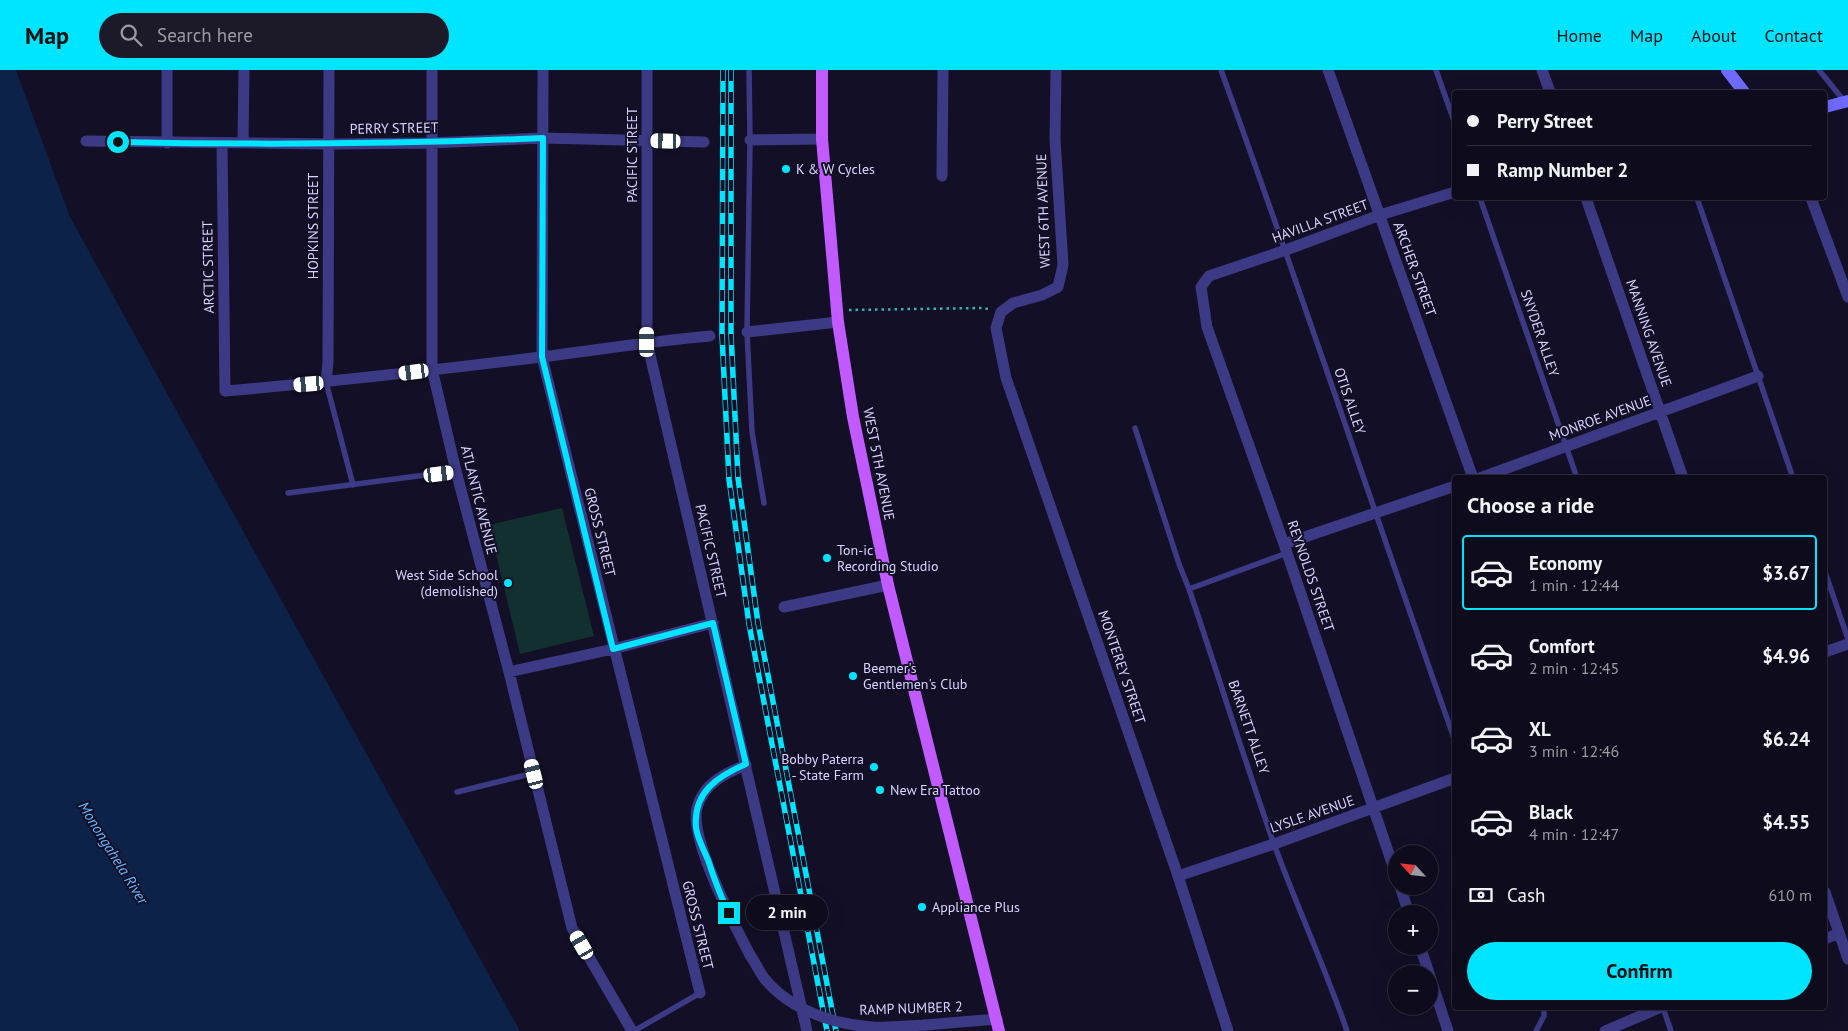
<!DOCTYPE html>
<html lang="en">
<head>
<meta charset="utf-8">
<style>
  body { margin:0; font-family:"PT Sans",sans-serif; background:#1c1929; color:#f1f3f6; height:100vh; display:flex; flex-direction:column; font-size:19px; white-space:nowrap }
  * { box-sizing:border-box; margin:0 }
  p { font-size:16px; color:#9b9ba3 }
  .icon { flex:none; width:28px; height:28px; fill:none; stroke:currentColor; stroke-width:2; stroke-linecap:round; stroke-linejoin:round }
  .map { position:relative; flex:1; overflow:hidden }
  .sheet { position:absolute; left:1452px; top:405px; width:375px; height:535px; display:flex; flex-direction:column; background:#0e0b1c; border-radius:5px; box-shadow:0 5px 20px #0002,0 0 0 1px #2e2b3b }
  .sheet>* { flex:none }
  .top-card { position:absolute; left:1452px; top:20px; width:375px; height:110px; border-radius:5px; box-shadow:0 5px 20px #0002,0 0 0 1px #2e2b3b; display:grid; align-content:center; height:110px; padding:0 15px; background:#0e0b1c }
  .needle { width:32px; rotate:297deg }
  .controls { position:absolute; left:1388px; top:775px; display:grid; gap:10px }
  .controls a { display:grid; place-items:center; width:50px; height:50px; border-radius:50%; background:#0e0b1c; box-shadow:0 5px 20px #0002,0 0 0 1px #2e2b3b; font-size:25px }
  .end { position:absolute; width:22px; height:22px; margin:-11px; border:6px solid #00e5ff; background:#111; box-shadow:0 0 0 2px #111 }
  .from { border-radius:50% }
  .bubble { position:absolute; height:35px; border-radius:18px; background:#0e0b1c; box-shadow:0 5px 20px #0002,0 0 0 1px #2e2b3b; font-size:16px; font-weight:700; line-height:35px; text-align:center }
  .car { position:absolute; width:15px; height:30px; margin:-15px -8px; border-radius:6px; box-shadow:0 0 4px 1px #0007; background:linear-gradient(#fff 24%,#345 0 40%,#fff 0 76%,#345 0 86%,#fff 0) }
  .top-card b { display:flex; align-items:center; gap:18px; height:48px; font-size:19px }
  .top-card b+b { border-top:1px solid #2e2b3b }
  .top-card i { width:12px; height:12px; background:#f1f3f6 }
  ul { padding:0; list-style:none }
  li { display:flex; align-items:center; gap:15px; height:75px; margin:0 10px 8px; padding:0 5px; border:2px solid transparent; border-radius:5px }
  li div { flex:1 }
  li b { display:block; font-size:19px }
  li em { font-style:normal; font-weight:700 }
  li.on { border-color:#00e5ff }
  li>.icon { width:45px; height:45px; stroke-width:1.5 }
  h2 { padding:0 15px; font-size:22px; line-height:60px }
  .pay { display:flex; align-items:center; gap:12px; height:55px; padding:0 15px; font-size:19px }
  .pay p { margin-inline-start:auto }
  .button { display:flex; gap:10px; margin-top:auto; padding:10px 15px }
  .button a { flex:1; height:58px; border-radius:30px; background:#00e5ff; color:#111; font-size:20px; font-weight:700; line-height:58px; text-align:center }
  header { display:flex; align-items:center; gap:30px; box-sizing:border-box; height:70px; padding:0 25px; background:#00e5ff; color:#111 }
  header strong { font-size:24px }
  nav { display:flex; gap:28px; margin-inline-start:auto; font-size:18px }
  .search { width:350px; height:45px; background:#1c1929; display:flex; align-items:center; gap:12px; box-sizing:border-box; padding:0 18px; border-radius:28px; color:#9b9ba3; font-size:19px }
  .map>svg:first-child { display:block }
  .green { fill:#12302f }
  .water { fill:#0c2248 }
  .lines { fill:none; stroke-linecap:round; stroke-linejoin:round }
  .path { stroke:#2fb8b0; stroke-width:2.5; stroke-dasharray:2.5 4; stroke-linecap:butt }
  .lane { stroke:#3d3a85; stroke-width:5.5 }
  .street { stroke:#3d3a85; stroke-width:11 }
  .secondary { stroke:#6f6bff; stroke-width:12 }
  .primary { stroke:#c25bff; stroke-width:12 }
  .rail-casing { stroke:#00e5ff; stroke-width:5.5 }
  .rail { stroke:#130f26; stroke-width:4; stroke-dasharray:11; stroke-linecap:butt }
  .street-bridge { stroke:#3d3a85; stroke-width:11 }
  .route { stroke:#00e5ff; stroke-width:6 }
  .poi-dot { fill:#00e5ff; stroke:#130f26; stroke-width:2 }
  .labels { text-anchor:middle; stroke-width:4; stroke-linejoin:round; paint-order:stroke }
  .street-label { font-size:14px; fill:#d9d4ff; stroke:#130f26 }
  .poi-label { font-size:14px; fill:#d9d4ff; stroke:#130f26; text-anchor:start }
  .water-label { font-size:15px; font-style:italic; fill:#62b6ff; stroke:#130f26 }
</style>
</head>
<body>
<header>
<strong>Map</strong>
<div class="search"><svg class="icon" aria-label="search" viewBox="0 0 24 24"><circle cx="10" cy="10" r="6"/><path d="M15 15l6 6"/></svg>Search here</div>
<nav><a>Home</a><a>Map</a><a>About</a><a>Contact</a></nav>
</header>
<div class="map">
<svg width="1848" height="961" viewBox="0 0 1848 961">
  <rect width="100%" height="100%" fill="#130f26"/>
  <path class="green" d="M562,438l32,128 -74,18 -31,-129z"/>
  <path class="water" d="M0,0h16l54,147 116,211 334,603h-520z"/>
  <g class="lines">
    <path class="path" d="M849,240l133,-2 6,1"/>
    <path class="lane" d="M749,0l1,70 -3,192 5,100 12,71
      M1221,0c81,223 155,448 234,671
      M1436,0l19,54
      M1819,0l26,32
      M1480,128l97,280
      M1697,128l96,280
      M326,312l27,103
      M1135,358l44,136 10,25c29,85 55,170 85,255 23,63 51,123 73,187
      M288,423l168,-22
      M1825,502l23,67
      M1189,519l98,-36
      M457,722l77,-19
      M1663,938l8,23
      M634,961l66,-38
      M1536,961l8,-15v-8"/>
    <path class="street" d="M432,0v299l24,102 53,201 63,256 60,103
      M543,0l-1,287 158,636
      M647,0v272l160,689
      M1056,0l-1,69 8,126 -5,22 -16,8 -29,8 -12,9 -5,16 10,50 172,498 50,155
      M1328,0l145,408
      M1542,0l8,22
      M750,70l72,-1
      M86,71l243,3 102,-1 112,-5 161,4
      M167,73v-73
      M222,73l3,248c105,-9 211,-21 316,-34 56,-7 112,-16 169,-21
      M243,73l1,-73
      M942,106l1,-106
      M1586,128l97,280
      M1811,128l37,99
      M747,262l91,-10
      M326,312l2,-20 1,-292
      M1480,408l278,-102
      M1284,474l171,-58
      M784,537l104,-22
      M1825,582l23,-8
      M509,602l104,-23 100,-26
      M746,695c-21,8 -43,19 -49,43 -8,31 38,118 53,147
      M1396,805l-112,-331 -77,-217 -6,-40 8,-11 77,-26 94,-35 75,-23
      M1178,806l96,-32 181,-66
      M1400,816l9,28
      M1825,822l23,67
      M1825,869l14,-6
      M1420,876l28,85
      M925,955l72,-6
      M1605,961l54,-23"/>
    <path class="secondary" d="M1727,0l17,22
      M1825,37l23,-6"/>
    <path class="primary" d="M822,0v69l16,183 15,95 35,168 111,446"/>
    <defs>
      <path id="rail" d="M723,0l-1,265 7,144 20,145 78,407
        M731,0v264l7,144 20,145 78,408"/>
    </defs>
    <use href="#rail" class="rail-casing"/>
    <use href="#rail" class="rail"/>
    <path class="street-bridge" d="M750,885c5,7 9,16 14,23 25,31 68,46 107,49 17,1 36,-1 54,-2"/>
  </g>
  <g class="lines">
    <path class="route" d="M118,72c142,3 283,2 425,-4l-1,219 71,292 100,-26 33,141c-28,12 -53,28 -50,63 1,11 8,23 12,33 6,18 12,36 21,53"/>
  </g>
  <g class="poi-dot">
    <circle cx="786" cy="99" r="5"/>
    <circle cx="827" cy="488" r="5"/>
    <circle cx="508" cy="513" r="5"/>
    <circle cx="853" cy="606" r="5"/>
    <circle cx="874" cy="697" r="5"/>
    <circle cx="880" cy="720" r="5"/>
    <circle cx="922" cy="837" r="5"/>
  </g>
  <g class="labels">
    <g class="street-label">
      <text transform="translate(394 58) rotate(-1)" y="5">PERRY STREET</text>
      <text transform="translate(632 85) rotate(-90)" y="5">PACIFIC STREET</text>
      <text transform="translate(1043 141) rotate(-92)" y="5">WEST 6TH AVENUE</text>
      <text transform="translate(1320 151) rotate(-20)" y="5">HAVILLA STREET</text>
      <text transform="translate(313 156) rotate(-90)" y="5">HOPKINS STREET</text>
      <text transform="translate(208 197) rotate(-91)" y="5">ARCTIC STREET</text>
      <text transform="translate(1415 199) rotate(70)" y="5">ARCHER STREET</text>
      <text transform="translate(1540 263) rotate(71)" y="5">SNYDER ALLEY</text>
      <text transform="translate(1649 263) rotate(71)" y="5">MANNING AVENUE</text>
      <text transform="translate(1350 331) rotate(71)" y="5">OTIS ALLEY</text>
      <text transform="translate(1600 348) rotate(-20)" y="5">MONROE AVENUE</text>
      <text transform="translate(879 394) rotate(79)" y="5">WEST 5TH AVENUE</text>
      <text transform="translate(479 430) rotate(76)" y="5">ATLANTIC AVENUE</text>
      <text transform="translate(600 462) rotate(76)" y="5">GROSS STREET</text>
      <text transform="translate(711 481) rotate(77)" y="5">PACIFIC STREET</text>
      <text transform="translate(1311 506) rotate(71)" y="5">REYNOLDS STREET</text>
      <text transform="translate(1122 597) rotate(71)" y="5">MONTEREY STREET</text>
      <text transform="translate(1249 657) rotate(71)" y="5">BARNETT ALLEY</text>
      <text transform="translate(1312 744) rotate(-19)" y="5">LYSLE AVENUE</text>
      <text transform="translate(698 855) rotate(76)" y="5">GROSS STREET</text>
      <text transform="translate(911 938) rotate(-2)" y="5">RAMP NUMBER 2</text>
    </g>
    <g class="poi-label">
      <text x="796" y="104">K &amp; W Cycles</text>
      <text x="837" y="485">Ton-ic<tspan x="837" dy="16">Recording Studio</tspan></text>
      <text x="498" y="510" text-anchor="end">West Side School<tspan x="498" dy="16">(demolished)</tspan></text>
      <text x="863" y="603">Beemer's<tspan x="863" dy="16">Gentlemen's Club</tspan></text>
      <text x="864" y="694" text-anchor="end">Bobby Paterra<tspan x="864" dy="16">- State Farm</tspan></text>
      <text x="890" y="725">New Era Tattoo</text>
      <text x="932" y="842">Appliance Plus</text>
    </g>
    <g class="water-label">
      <text transform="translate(113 783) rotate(58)" y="5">Monongahela River</text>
    </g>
  </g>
</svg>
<div class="controls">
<a><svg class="needle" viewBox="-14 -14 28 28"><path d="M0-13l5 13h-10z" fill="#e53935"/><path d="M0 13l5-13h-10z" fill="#9b9ba3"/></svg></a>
<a>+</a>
<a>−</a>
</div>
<i class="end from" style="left:118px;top:72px"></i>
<i class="end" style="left:729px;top:843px"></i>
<div class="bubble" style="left:746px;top:825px;width:82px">2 min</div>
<i class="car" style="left:666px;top:71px;rotate:271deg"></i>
<i class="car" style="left:647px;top:272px;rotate:0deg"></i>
<i class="car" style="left:414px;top:302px;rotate:263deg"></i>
<i class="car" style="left:309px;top:314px;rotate:265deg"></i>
<i class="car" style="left:439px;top:404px;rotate:83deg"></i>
<i class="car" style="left:534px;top:704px;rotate:346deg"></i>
<i class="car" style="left:582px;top:875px;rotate:330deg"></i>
<div class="top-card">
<b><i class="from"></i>Perry Street</b>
<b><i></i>Ramp Number 2</b>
</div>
<section class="sheet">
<h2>Choose a ride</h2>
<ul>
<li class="on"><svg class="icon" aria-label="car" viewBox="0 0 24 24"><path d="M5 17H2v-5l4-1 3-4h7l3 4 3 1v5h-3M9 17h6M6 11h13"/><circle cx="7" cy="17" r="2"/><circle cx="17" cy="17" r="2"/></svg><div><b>Economy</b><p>1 min · 12:44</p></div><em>$3.67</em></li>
<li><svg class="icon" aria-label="car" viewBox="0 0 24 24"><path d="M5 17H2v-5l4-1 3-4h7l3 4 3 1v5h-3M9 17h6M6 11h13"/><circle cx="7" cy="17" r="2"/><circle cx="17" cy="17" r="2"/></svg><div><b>Comfort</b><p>2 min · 12:45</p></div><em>$4.96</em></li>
<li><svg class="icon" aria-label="car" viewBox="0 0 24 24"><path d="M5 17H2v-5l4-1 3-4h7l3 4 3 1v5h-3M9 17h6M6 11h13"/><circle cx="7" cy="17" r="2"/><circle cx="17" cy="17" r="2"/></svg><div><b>XL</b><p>3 min · 12:46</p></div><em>$6.24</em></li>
<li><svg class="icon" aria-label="car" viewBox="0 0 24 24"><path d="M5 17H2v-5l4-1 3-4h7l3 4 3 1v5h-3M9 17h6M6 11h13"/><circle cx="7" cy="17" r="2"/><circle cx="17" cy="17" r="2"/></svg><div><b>Black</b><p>4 min · 12:47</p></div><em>$4.55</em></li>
</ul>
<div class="pay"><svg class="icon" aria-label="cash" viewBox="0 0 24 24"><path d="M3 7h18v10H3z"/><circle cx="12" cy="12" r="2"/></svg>Cash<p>610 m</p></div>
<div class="button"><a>Confirm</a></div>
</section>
</div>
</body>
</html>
